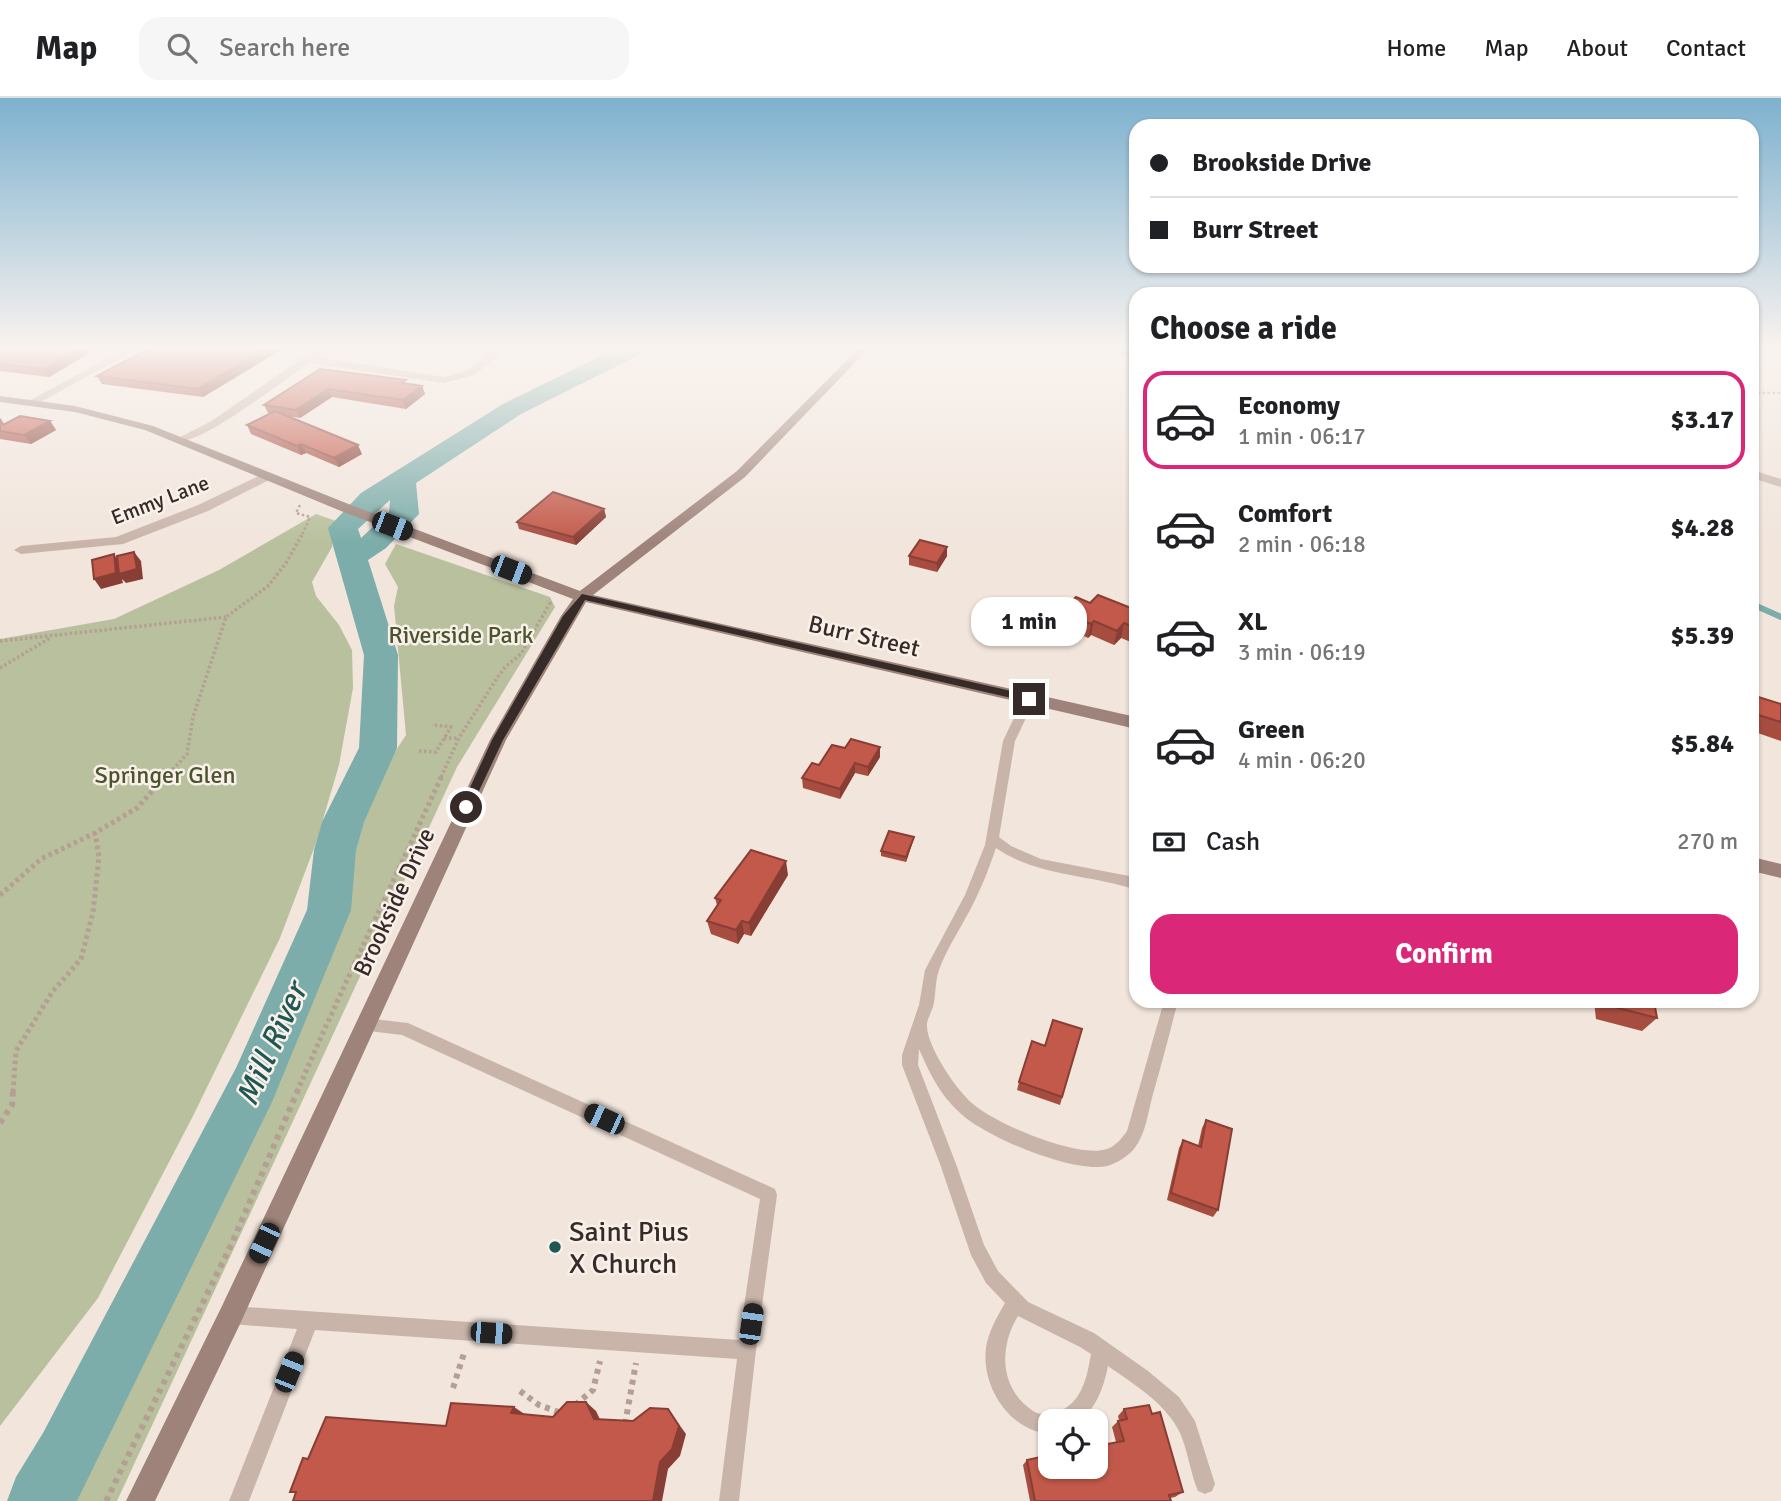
<!DOCTYPE html>
<html lang="en">
<head>
<meta charset="utf-8">
<style>
  body { margin:0; font-family:Signika,sans-serif; background:#f6f6f6; color:#202124; height:100vh; display:flex; flex-direction:column; font-size:26px; white-space:nowrap }
  * { box-sizing:border-box; margin:0 }
  p { font-size:23px; color:#757577 }
  .icon { flex:none; width:38px; height:38px; fill:none; stroke:currentColor; stroke-width:2; stroke-linecap:round; stroke-linejoin:round }
  .map { position:relative; flex:1; overflow:hidden }
  .sheet { position:absolute; left:1129px; top:189px; width:630px; height:721px; display:flex; flex-direction:column; background:#fff; border-radius:21px; box-shadow:0 2px 5px #0004 }
  .sheet>* { flex:none }
  .banner { position:absolute; left:1129px; top:21px; width:630px; height:154px; border-radius:21px; box-shadow:0 2px 5px #0004; display:grid; align-content:center; height:154px; padding:0 21px; background:#fff }
  .buttons { position:absolute; left:1038px; top:1311px; display:grid; gap:14px }
  .buttons a { display:grid; place-items:center; width:70px; height:70px; border-radius:14px; background:#fff; box-shadow:0 2px 5px #0004; font-size:35px }
  .end { position:absolute; width:32px; height:32px; margin:-16px; border:9px solid #362b28; background:#fff; box-shadow:0 0 0 4px #fff }
  .from { border-radius:50% }
  .bubble { position:absolute; height:49px; border-radius:21px; background:#fff; box-shadow:0 2px 5px #0004; font-size:23px; font-weight:700; line-height:49px; text-align:center }
  .car { position:absolute; width:21px; height:42px; margin:-21px -10px; border-radius:9px; box-shadow:0 0 5px 2px #0007; background:linear-gradient(#222 24%,#8ab4d8 0 40%,#222 0 76%,#8ab4d8 0 86%,#222 0) }
  .banner b { display:flex; align-items:center; gap:24px; height:66px; font-size:26px }
  .banner b+b { border-top:2px solid #e0e0e0 }
  .banner i { width:18px; height:18px; background:#202124 }
  ul { padding:0; list-style:none }
  li { display:flex; align-items:center; gap:21px; height:98px; margin:0 14px 10px; padding:0 7px; border:4px solid transparent; border-radius:21px }
  li div { flex:1 }
  li b { display:block; font-size:26px }
  li em { font-style:normal; font-weight:700 }
  li.current { border-color:#db2777 }
  li>.icon { width:63px; height:63px; stroke-width:1.5 }
  h2 { padding:0 21px; font-size:32px; line-height:84px }
  .pay { display:flex; align-items:center; gap:18px; height:77px; padding:0 21px; font-size:26px }
  .pay p { margin-inline-start:auto }
  .cta { display:flex; gap:14px; margin-top:auto; padding:14px 21px }
  .cta a { flex:1; height:80px; border-radius:21px; background:#db2777; color:#fff; font-size:28px; font-weight:700; line-height:80px; text-align:center }
  header { display:flex; align-items:center; gap:42px; box-sizing:border-box; height:98px; padding:0 35px; background:#fff; border-bottom:2px solid #e0e0e0 }
  header strong { font-size:33px }
  nav { display:flex; gap:38px; margin-inline-start:auto; font-size:24px }
  .search { width:490px; height:63px; background:#f6f6f6; display:flex; align-items:center; gap:18px; box-sizing:border-box; padding:0 24px; border-radius:21px; color:#757577; font-size:26px }
  .map>svg:first-child { display:block }
  .green { fill:#b8c09d }
  .lines { fill:none; stroke-linecap:round; stroke-linejoin:round }
  .stream { stroke:#7cadaa; stroke-width:6 }
  .river { fill:#7cadaa; fill-rule:evenodd }
  .path-far3 { stroke:#b59e93; stroke-width:2.5; stroke-dasharray:2.5 2.5; stroke-linecap:butt }
  .path-far2 { stroke:#b59e93; stroke-width:3.5; stroke-dasharray:2.5 2.5; stroke-linecap:butt }
  .path-far1 { stroke:#b59e93; stroke-width:5; stroke-dasharray:3.5 3.5; stroke-linecap:butt }
  .path { stroke:#b59e93; stroke-width:6; stroke-dasharray:5 5; stroke-linecap:butt }
  .lane { fill:#c9b4a9; fill-rule:evenodd }
  .street { fill:#c9b4a9; fill-rule:evenodd }
  .secondary { fill:#9d837a; fill-rule:evenodd }
  .wall { fill:#a74d40 }
  .shaded-wall { fill:#883e34 }
  .building { fill:#c2594a; stroke:#883e34; stroke-width:2 }
  .route { fill:#362b28 }
  .poi-dot { fill:#1f5754; stroke:#f9f0e9; stroke-width:2.5 }
  .labels { text-anchor:middle; stroke-width:5; stroke-linejoin:round; paint-order:stroke }
  .far-street-label { font-size:21px; fill:#362b28; stroke:#f9f0e9 }
  .park-label { font-size:24px; fill:#4a542d; stroke:#f9f0e9 }
  .street-label { font-size:24px; fill:#362b28; stroke:#f9f0e9 }
  .near-poi-label { font-size:28px; fill:#362b28; stroke:#f9f0e9; text-anchor:start }
  .near-water-label { font-size:32px; font-style:italic; fill:#1f5754; stroke:#f9f0e9 }
</style>
</head>
<body>
<header>
<strong>Map</strong>
<div class="search"><svg class="icon" aria-label="search" viewBox="0 0 24 24"><circle cx="10" cy="10" r="6"/><path d="M15 15l6 6"/></svg>Search here</div>
<nav><a>Home</a><a>Map</a><a>About</a><a>Contact</a></nav>
</header>
<div class="map">
<svg width="1781" height="1403" viewBox="0 0 1781 1403">
  <rect width="100%" height="100%" fill="#f1e5dc"/>
  <path class="green" d="M316,416l20,7 -4,26 -20,35 4,14 23,29 13,25 1,38 -14,77 -23,78 -36,95 -88,180 -94,180 -98,128v-787l114,-20 105,-49z
    M396,446l154,53 5,10 -98,160 -340,734h-60l47,-77 170,-349 37,-97 33,-68 7,-73 23,-53 32,-49 -12,-129 4,-19 -13,-23z"/>
  <g class="lines">
    <path class="stream" d="M1752,506l29,13"/>
    <path class="river" d="M617,250h30l-4,5 -122,61 -105,69 3,31 -33,34 -18,12 30,95 -1,93 -33,74 -8,28 -5,60 -79,192 -195,399h-70l9,-24 27,-44 193,-365 71,-158 7,-60 8,-28 37,-74 5,-93 -36,-127 33,-35 142,-89zM390,402l-1,12 -28,26 -3,-9z"/>
    <path class="path-far3" d="M1752,303l5,-8h24
      M300,407l-4,8 14,4 -8,18"/>
    <path class="path-far2" d="M0,543l226,-24
      M0,570l50,-30
      M444,640h15
      M419,653l17,1 15,-25 -19,-2
      M166,679l21,-23 6,-37 33,-100 42,-31 18,-23 17,-30
      M441,679l18,-39 38,-60 9,-12 15,-12 29,-51 -3,-2"/>
    <path class="path-far1" d="M0,797l41,-36 54,-26
      M13,994l3,-41 37,-60 28,-32 12,-47 6,-55 -4,-24 42,-25 30,-33
      M297,994c46,-107 97,-211 145,-317"/>
    <path class="path" d="M0,1025l12,-18 1,-15
      M453,1290l12,-38
      M520,1293l19,14 22,8
      M575,1307l18,-15 7,-29
      M625,1326l11,-61
      M106,1403l126,-258 66,-153"/>
    <path class="lane" d="M1029,597l6,4 -20,42 -16,96 12,9 30,13 88,17 7,3v11c-46,-16 -98,-13 -140,-42 -6,17 -12,34 -20,50 -11,24 -28,47 -37,72 -4,11 -3,25 -6,37 -2,6 -7,14 -6,20 1,21 30,64 46,77 23,20 105,55 134,45 9,-3 15,-11 20,-18l37,-130h14c-8,31 -16,62 -25,93 -5,18 -7,40 -19,55 -7,8 -17,14 -27,17 -34,8 -124,-30 -148,-54 -19,-17 -30,-40 -40,-63l-1,16 38,99 28,81 14,26 30,31 66,31 54,38 31,26 16,24 20,63 -3,7 -7,3 -7,-3c-8,-19 -10,-40 -18,-58 -14,-30 -47,-49 -72,-67 -4,20 -11,41 -28,55h-30v13c-40,-3 -69,-47 -64,-86 2,-16 11,-31 19,-45l-19,-20 -15,-28 -31,-91 -38,-99v-10l17,-50 6,-35 40,-75 20,-50 18,-104 20,-42zM1018,1218l62,31 11,7c-3,17 -6,35 -18,48 -6,6 -13,9 -19,14 -7,-2 -15,-1 -21,-5 -34,-23 -34,-64 -15,-95z
      M365,920l43,5 367,166 2,6 -21,155 -17,151h-20l18,-142 -422,-29 -66,171h-20l68,-172 -66,-5 -6,-3 -3,-6 3,-6 6,-3 508,34 21,-141 -358,-164 -42,-5 -2,-5 2,-5z"/>
    <path class="street" d="M127,250h12l-104,57 -10,-2z
      M317,250h11l-12,9 128,20 22,-6 31,-23h11l-34,27 -30,8 -135,-20c-20,13 -117,90 -135,77l36,-18z
      M1100,250h15l21,6v6z
      M1752,372l29,9v8l-29,-9z
      M267,374l4,1v6l-63,32 -85,33 -102,10 -7,-4 7,-4 95,-9 82,-32z"/>
    <path class="secondary" d="M859,250h10l-124,129 -152,118 543,122v12l-550,-127 -80,138 -266,584 -85,177h-29l96,-195 268,-566 71,-124 12,-17 -232,-88 -196,-81 -70,-18 -75,-10v-6l75,10 78,20 198,79 229,86 157,-120z
      M1752,759l29,7v14l-29,-7z"/>
  </g>
  <path class="wall" d="M0,250h98l-49,29 -49,-6z
    M150,250h134l-81,49 -101,-13 -5,-8z
    M422,250h43l-5,3z
    M320,271l102,17 3,8 -19,15 -74,-12 -32,21 -13,-2 75,38 -23,13 -33,-14 -5,2 -50,-21 -4,-9 24,-12h-3l-4,-8z
    M0,320l4,6 46,-3 6,9 -25,14 -31,-5z
    M604,411l2,8 -30,28 -57,-16 -2,-7z
    M947,449v9l-10,16 -28,-7v-9z
    M1090,505l46,7v34l-15,-6 -7,7 -23,-10 -3,3 -4,-2 -5,5 -25,-11 2,-14z
    M1752,597l29,9v37l-29,-10z
    M880,649v10l-12,19 -13,-3 -15,26 -37,-11 -1,-10 43,-30z
    M914,739l-1,4 -7,21 -25,-6v-5z
    M788,777l-37,61 -7,-2 -6,10 -27,-10 -4,-13 10,-16 -2,-7z
    M1594,903h60l3,17 -15,13 -46,-12z
    M1082,931l-22,76 -43,-15 2,-8 26,-36z
    M1206,1022l12,90 -5,7 -46,-17 12,-52 4,-8 15,6 4,-18z
    M1124,1311l28,5 31,78 -8,5 -5,1 1,3h-141l-7,-36 4,-5 89,-18 -4,-15 7,-7 -1,-4z"/>
  <path class="shaded-wall" d="M80,250h18l-49,29 -5,-8z
    M267,250h17l-81,49 -5,-8z
    M422,288l3,8 -19,15 -3,-9z
    M328,291l4,8 -32,21 -4,-8z
    M50,323l6,9 -25,14 -7,-9z
    M301,346l5,9 -5,2 -4,-9z
    M358,347l4,9 -23,13 -5,-9z
    M604,411l2,8 -30,28 -3,-8z
    M947,449v9l-10,16v-9z
    M134,454l7,9 2,18 -17,4 -4,-4 1,4 -22,6 -7,-10 20,-25 6,10z
    M1094,523l-3,14 -3,3 3,-14z
    M1086,524l-2,14 -5,5 3,-14z
    M1124,525l-3,15 -7,7 3,-14z
    M880,649v10l-12,19v-9z
    M855,665v10l-15,26v-10z
    M914,739l-1,4 -7,21v-5z
    M786,763l2,14 -37,61 -2,-13z
    M742,823l2,13 -6,10 -2,-14z
    M586,1304l10,9 8,17 -10,-9z
    M514,1309l12,8 -15,-2z
    M668,1311l18,25 -6,22 -12,13 -6,32h-9z"/>
  <path class="building" d="M0,250h80l-36,21 -44,-5z
    M150,250h117l-69,41 -101,-13z
    M320,271l86,11 -4,3 20,3 -19,14 -75,-11 -32,21 -32,-5z
    M275,313l83,34 -24,13 -33,-14 -4,2 -50,-21z
    M20,318l30,5 -26,14 -24,-4v-12l3,6z
    M553,394l51,17 -31,28 -56,-15z
    M920,442l27,7 -10,16 -28,-7z
    M134,454l3,17 -18,5 -2,-18z
    M114,456l2,19 -22,6 -2,-19z
    M1098,497l38,15v18l-12,-5 -7,8 -23,-10 -3,3 -5,-2 -4,5 -26,-11 20,-19 14,6z
    M1752,597l29,9v18l-29,-9z
    M851,641l29,8 -12,20 -13,-4 -15,26 -38,-11 10,-15 7,2 13,-20 13,3z
    M889,733l25,6 -8,20 -25,-6z
    M751,752l35,11 -37,62 -7,-2 -6,9 -29,-9 14,-21 -6,-2z
    M1610,903h44l3,17 -47,-12z
    M1053,922l29,9 -20,68 -43,-15 13,-41 13,5z
    M1206,1022l26,9 -14,81 -47,-17 12,-53 18,7z
    M567,1304h19l8,17 39,2 17,-13 18,1 11,17 -7,23 -12,13 -7,39h-360l3,-9h-6l13,-34 5,1 18,-42 120,9 5,-23 63,4 -3,6 42,4z
    M1149,1307l3,9 8,-2 23,80 -14,3 2,6h-136l-8,-41 23,-5v11h46v-20l28,-5 -6,-20 9,-2 -3,-10z"/>
  <linearGradient id="sky" x2="0" y2="1"><stop stop-color="#7db1cf"/><stop offset="0.56" stop-color="#f9f3ef"/><stop offset="1" stop-color="#f9f3ef" stop-opacity="0"/></linearGradient>
  <rect width="1781" height="446" fill="url(#sky)"/>
  <path class="route" d="M582,496l447,101 5,4 -5,3 -444,-102 -82,140 -33,70h-8l-1,-3 31,-67 71,-124z"/>
  <circle class="poi-dot" cx="555" cy="1149" r="7"/>
  <g class="labels">
    <g class="far-street-label">
      <text transform="translate(160 402) rotate(-21)" y="7">Emmy Lane</text>
    </g>
    <g class="park-label">
      <text x="461" y="545">Riverside Park</text>
      <text x="165" y="685">Springer Glen</text>
    </g>
    <g class="street-label">
      <text transform="translate(864 538) rotate(13)" y="8">Burr Street</text>
      <text transform="translate(394 804) rotate(-65)" y="8">Brookside Drive</text>
    </g>
    <g class="near-poi-label">
      <text x="569" y="1143">Saint Pius<tspan x="569" dy="32">X Church</tspan></text>
    </g>
    <g class="near-water-label">
      <text transform="translate(271 946) rotate(-66)" y="11">Mill River</text>
    </g>
  </g>
</svg>
<div class="buttons">
<a><svg class="icon" aria-label="locate" viewBox="0 0 24 24"><circle cx="12" cy="12" r="6"/><path d="M12 2v4M12 18v4M2 12h4M18 12h4"/></svg></a>
</div>
<i class="end from" style="left:466px;top:709px"></i>
<i class="end" style="left:1029px;top:601px"></i>
<div class="bubble" style="left:971px;top:499px;width:116px">1 min</div>
<i class="car" style="left:392px;top:428px;rotate:111deg"></i>
<i class="car" style="left:511px;top:472px;rotate:111deg"></i>
<i class="car" style="left:604px;top:1021px;rotate:295deg"></i>
<i class="car" style="left:264px;top:1145px;rotate:205deg"></i>
<i class="car" style="left:751px;top:1226px;rotate:8deg"></i>
<i class="car" style="left:491px;top:1235px;rotate:94deg"></i>
<i class="car" style="left:289px;top:1274px;rotate:22deg"></i>
<div class="banner">
<b><i class="from"></i>Brookside Drive</b>
<b><i></i>Burr Street</b>
</div>
<section class="sheet">
<h2>Choose a ride</h2>
<ul>
<li class="current"><svg class="icon" aria-label="car" viewBox="0 0 24 24"><path d="M5 17H2v-5l4-1 3-4h7l3 4 3 1v5h-3M9 17h6M6 11h13"/><circle cx="7" cy="17" r="2"/><circle cx="17" cy="17" r="2"/></svg><div><b>Economy</b><p>1 min · 06:17</p></div><em>$3.17</em></li>
<li><svg class="icon" aria-label="car" viewBox="0 0 24 24"><path d="M5 17H2v-5l4-1 3-4h7l3 4 3 1v5h-3M9 17h6M6 11h13"/><circle cx="7" cy="17" r="2"/><circle cx="17" cy="17" r="2"/></svg><div><b>Comfort</b><p>2 min · 06:18</p></div><em>$4.28</em></li>
<li><svg class="icon" aria-label="car" viewBox="0 0 24 24"><path d="M5 17H2v-5l4-1 3-4h7l3 4 3 1v5h-3M9 17h6M6 11h13"/><circle cx="7" cy="17" r="2"/><circle cx="17" cy="17" r="2"/></svg><div><b>XL</b><p>3 min · 06:19</p></div><em>$5.39</em></li>
<li><svg class="icon" aria-label="car" viewBox="0 0 24 24"><path d="M5 17H2v-5l4-1 3-4h7l3 4 3 1v5h-3M9 17h6M6 11h13"/><circle cx="7" cy="17" r="2"/><circle cx="17" cy="17" r="2"/></svg><div><b>Green</b><p>4 min · 06:20</p></div><em>$5.84</em></li>
</ul>
<div class="pay"><svg class="icon" aria-label="cash" viewBox="0 0 24 24"><path d="M3 7h18v10H3z"/><circle cx="12" cy="12" r="2"/></svg>Cash<p>270 m</p></div>
<div class="cta"><a>Confirm</a></div>
</section>
</div>
</body>
</html>
